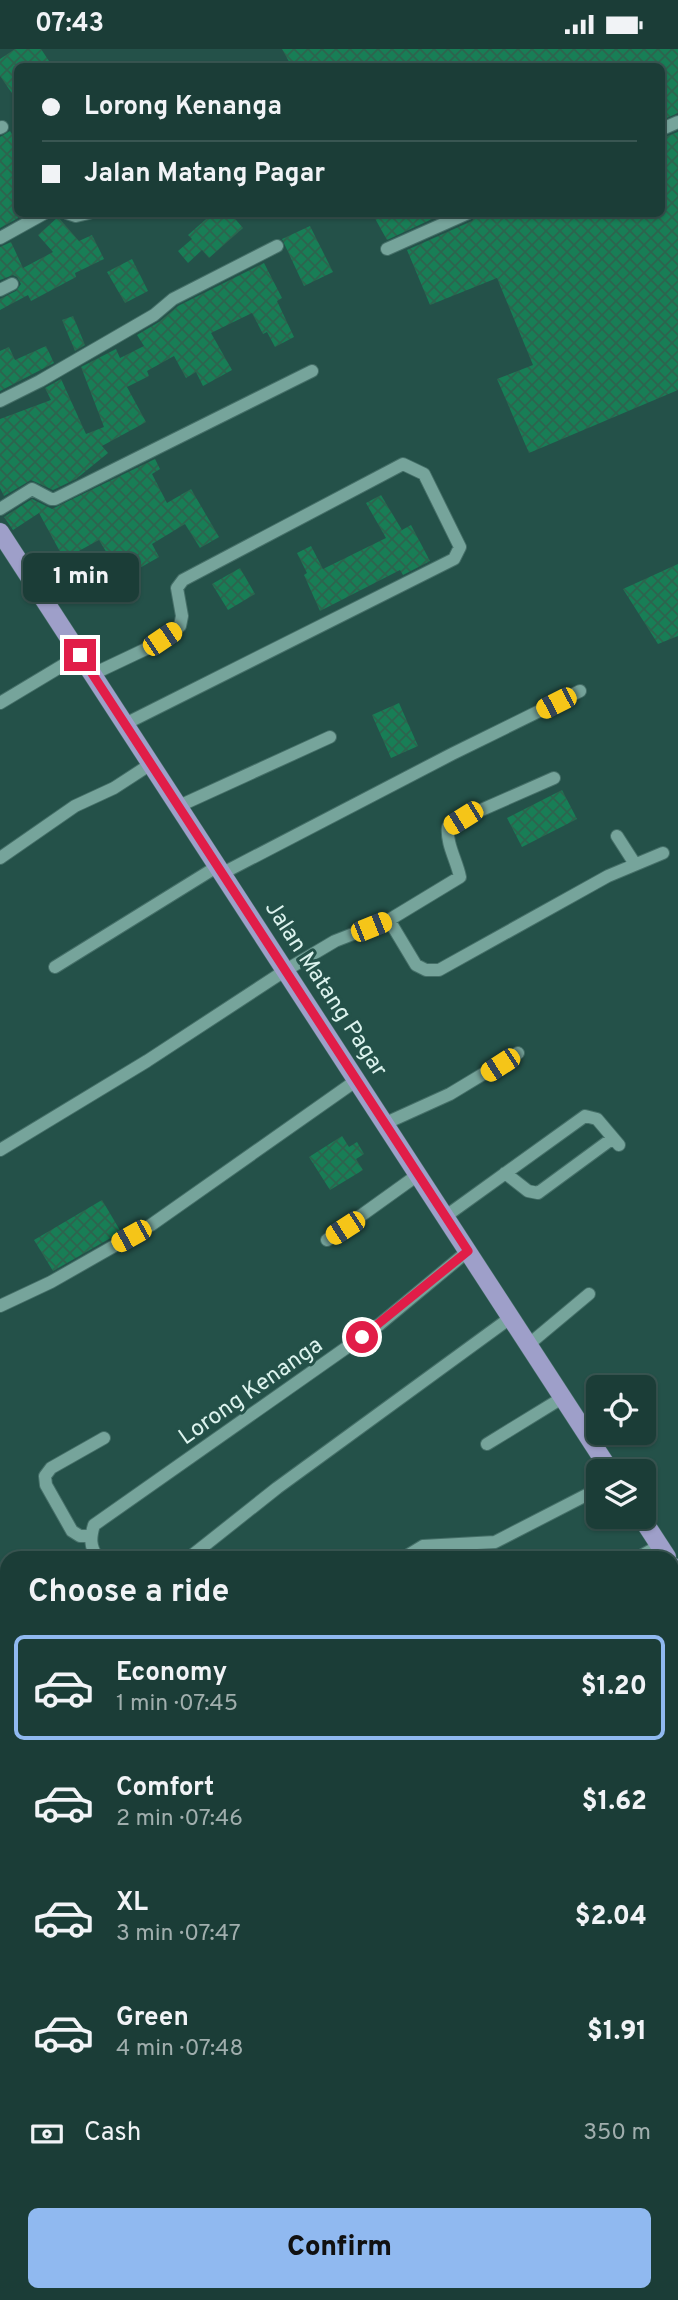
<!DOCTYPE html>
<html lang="en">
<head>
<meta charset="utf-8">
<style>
  body { margin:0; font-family:Overpass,sans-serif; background:#24443f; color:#f1f3f6; height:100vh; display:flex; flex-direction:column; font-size:26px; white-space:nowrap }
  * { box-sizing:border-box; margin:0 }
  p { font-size:23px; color:#a0aead }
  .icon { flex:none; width:38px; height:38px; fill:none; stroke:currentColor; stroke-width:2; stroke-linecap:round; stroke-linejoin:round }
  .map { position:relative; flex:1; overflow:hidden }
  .details { position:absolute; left:0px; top:1502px; width:679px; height:751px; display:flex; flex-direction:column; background:#1b3d37; border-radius:21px 21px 0 0; box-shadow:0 2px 5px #0004,0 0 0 2px #395652 }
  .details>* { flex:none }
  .hud { position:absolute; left:14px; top:14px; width:651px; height:154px; border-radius:10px; box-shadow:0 2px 5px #0004,0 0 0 2px #395652; display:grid; align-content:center; height:154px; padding:0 28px; background:#1b3d37 }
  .buttons { position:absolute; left:586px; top:1326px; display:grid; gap:14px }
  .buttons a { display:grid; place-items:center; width:70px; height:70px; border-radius:10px; background:#1b3d37; box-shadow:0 2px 5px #0004,0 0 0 2px #395652; font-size:35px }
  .end { position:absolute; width:32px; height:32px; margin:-16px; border:9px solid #e11d48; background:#fff; box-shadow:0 0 0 4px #fff }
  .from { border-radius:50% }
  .bubble { position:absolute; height:49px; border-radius:10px; background:#1b3d37; box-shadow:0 2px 5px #0004,0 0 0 2px #395652; font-size:23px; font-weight:800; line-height:49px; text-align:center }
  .car { position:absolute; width:21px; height:42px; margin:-21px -10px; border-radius:9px; box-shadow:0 0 5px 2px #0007; background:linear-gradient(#f5c518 24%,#345 0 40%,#f5c518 0 76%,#345 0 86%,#f5c518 0) }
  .hud b { display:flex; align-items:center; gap:24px; height:66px; font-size:26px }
  .hud b+b { border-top:2px solid #395652 }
  .hud i { width:18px; height:18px; background:#f1f3f6 }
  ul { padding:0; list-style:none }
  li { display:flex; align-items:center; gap:21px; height:105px; margin:0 14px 10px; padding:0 14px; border:4px solid transparent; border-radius:10px }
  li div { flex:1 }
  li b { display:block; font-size:26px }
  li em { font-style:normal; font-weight:800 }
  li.current { border-color:#90b9f0 }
  li>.icon { width:63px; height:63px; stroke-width:1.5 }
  h2 { padding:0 28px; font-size:32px; line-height:84px }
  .pay { display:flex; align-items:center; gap:18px; height:77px; padding:0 28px; font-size:26px }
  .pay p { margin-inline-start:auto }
  .primary-button { display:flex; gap:14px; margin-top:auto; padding:14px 28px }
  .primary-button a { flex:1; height:80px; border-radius:10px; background:#90b9f0; color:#111; font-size:28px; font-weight:800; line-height:80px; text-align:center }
  .status { display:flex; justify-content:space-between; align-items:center; height:49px; padding:0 35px; background:#1b3d37; direction:ltr }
  .status svg { height:19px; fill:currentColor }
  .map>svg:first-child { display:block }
  .building { fill:url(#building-cross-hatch) }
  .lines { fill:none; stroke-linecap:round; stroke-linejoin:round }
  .minor-casing { stroke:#456f68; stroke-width:14 }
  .major-casing { stroke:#456f68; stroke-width:19 }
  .minor { stroke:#76a49b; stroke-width:12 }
  .major { stroke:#9e9fc9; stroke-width:18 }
  .route { stroke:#e11d48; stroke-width:9 }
  .labels { text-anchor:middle; stroke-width:6; stroke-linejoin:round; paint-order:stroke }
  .street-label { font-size:23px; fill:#dcf3ee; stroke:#245149 }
</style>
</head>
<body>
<div class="status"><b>07:43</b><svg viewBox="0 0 49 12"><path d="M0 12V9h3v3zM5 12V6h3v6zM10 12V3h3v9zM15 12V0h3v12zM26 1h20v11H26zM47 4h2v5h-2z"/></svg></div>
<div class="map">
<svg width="678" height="2251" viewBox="0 0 678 2251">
  <defs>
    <pattern id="building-cross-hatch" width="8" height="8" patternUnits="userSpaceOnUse" patternTransform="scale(1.75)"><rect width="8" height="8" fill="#187e56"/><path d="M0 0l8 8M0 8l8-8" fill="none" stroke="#2d644e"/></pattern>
  </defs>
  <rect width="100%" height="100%" fill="#245149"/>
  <path class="building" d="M15,0h26l12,18h-35v35l-18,-26v-17z
    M282,0h396v64l-16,7v-53h-370z
    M10,82l8,13v74l-18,10v-91z
    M678,83v258l-149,63 -32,-74 36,-14 -36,-87 -67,27 -23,-55 65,-29 5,-8h185v-75z
    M213,164h17l13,15 -34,30 -7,-8 -14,13 -10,-12 14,-12 -4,-4z
    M372,164h73l-58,27z
    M58,168l21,24 13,-6 12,24 -29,14 1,4 -45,24 -3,-6 -28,15v-11l16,-8 5,-7 -4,-7 -4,-2 -13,5v-33l11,-5 12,26 30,-16 -15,-17z
    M310,177l23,46 -29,14 -22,-47z
    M132,210l16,32 -23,12 -18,-31z
    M264,214l18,35 -5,3 17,36 -19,10 -8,-15 -4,2 -11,-21 -41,20 21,37 -29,16 -7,-14 -10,6 -12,-22 -27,15 2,5 -22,11 19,35 -44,24 6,7 -32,26 -23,11 -22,-10 -27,16 -4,-8v-69l51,-19 -6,-12 16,-9 25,55 18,-7 -23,-60 35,-18 4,9 24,-12 -7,-11 22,-13 19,-16z
    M73,267l12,29 -10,6 -13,-31z
    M46,297l8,17 -54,28v-40l9,-4 6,13z
    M155,410l5,10 -8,5 15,29 24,-14 28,48 -19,11 -15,-24 -33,20 7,13 -37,21 -23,-38 -35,19 -25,-46 -26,17 -9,-13 28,-18 20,10z
    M381,446l21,35 9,-5 19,36 -27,14 -3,-5 -80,41 -16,-36 3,-2 -10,-20 14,-7 12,23 63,-31 -20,-35z
    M678,515v72l-20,8 -35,-55z
    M240,519l15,26 -27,16 -16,-26z
    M399,654l19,43 -27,12 -19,-43z
    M562,741l15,29 -55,28 -15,-29z
    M342,1087l7,11 8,-5 7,12 -8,5 7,11 -33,20 -21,-33z
    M102,1151l19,32 -68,39 -19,-31z"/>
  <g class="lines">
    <defs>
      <path id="minor" d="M0,79l2,-1
        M662,80l16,-7
        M67,164l9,3 13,-3
        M0,189l45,-25
        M387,200l81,-36
        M0,241l12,-6
        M0,352l40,-20 114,-66 19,-16 104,-53
        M0,460l32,-20 19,10h4l257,-128
        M93,625l55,-26 32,-22 2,-10 -5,-28 6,-8 220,-116 21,10 36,73 -6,12 -329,165
        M0,654l80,-48
        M179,757l151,-69
        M617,787l18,28
        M0,809l75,-52 39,-18 37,-24
        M223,824l229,-119 128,-63
        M389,871l27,45 10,5h13l169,-94 55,-23
        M55,918l163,-101
        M386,1074l64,-29 68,-41
        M0,1101l147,-89 139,-91 49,-29 54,-21 71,-43c-3,-16 -14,-33 -12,-50l15,-9 91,-40
        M505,1124l23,18 10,2 75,-55
        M446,1167l139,-100 12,3 22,26
        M327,1191l92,-66
        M0,1257l51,-24 100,-57 206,-145
        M528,1296l61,-51
        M487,1395l75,-46
        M91,1487h-11l-8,-5 -26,-46 -1,-9 6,-8 53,-30
        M97,1508c-7,-11 -7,-19 -3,-32l286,-201 88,-73
        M190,1508l87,-69 233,-170
        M405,1508l18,-11 72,-4 103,-53
        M639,1508l20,-11
        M0,1634l7,-4
        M672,1646l6,-4
        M0,1680l7,23
        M0,1923l7,-5
        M672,2021l6,-4
        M0,2153l7,-3
        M672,2179l6,-4
        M568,2248l5,-3
        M67,2251l8,-6
        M213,2251l10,-5
        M293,2251l9,-6"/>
      <path id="major" d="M0,483l611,940
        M641,1468l26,40
        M672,1517l6,10"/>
    </defs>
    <use href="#minor" class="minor-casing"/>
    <use href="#major" class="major-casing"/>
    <use href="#minor" class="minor"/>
    <use href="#major" class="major"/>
  </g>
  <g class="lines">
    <path class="route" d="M80,606l388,596 -106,86"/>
  </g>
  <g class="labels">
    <g class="street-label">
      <text transform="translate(327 939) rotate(57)" y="8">Jalan Matang Pagar</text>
      <text transform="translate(250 1341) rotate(-35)" y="8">Lorong Kenanga</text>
    </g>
  </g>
</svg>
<div class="buttons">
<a><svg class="icon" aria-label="locate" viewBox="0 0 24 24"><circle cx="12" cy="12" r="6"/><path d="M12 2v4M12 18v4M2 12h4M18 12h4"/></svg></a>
<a><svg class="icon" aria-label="layers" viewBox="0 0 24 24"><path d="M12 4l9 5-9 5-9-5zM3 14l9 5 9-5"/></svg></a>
</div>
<i class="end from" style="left:362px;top:1288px"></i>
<i class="end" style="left:80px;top:606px"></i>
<div class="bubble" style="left:23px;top:504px;width:116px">1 min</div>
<i class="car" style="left:162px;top:590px;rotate:56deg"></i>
<i class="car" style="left:556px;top:654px;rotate:243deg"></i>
<i class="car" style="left:463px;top:769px;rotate:238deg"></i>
<i class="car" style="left:371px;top:878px;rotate:68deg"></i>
<i class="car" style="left:500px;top:1016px;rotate:237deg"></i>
<i class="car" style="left:345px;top:1179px;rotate:237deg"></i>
<i class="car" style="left:131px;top:1187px;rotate:241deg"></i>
<div class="hud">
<b><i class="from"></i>Lorong Kenanga</b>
<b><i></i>Jalan Matang Pagar</b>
</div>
<section class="details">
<h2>Choose a ride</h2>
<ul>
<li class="current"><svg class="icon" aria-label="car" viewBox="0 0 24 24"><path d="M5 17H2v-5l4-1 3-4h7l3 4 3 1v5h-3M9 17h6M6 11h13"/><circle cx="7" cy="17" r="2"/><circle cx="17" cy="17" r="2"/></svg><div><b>Economy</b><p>1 min · 07:45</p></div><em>$1.20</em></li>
<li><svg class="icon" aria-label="car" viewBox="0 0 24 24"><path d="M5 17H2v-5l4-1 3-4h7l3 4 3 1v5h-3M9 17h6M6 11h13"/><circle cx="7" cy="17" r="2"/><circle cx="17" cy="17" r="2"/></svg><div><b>Comfort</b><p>2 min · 07:46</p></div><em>$1.62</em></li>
<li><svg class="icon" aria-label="car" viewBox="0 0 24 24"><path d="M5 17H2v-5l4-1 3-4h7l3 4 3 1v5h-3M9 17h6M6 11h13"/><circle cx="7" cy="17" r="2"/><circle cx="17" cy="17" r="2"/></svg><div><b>XL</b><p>3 min · 07:47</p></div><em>$2.04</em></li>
<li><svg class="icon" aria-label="car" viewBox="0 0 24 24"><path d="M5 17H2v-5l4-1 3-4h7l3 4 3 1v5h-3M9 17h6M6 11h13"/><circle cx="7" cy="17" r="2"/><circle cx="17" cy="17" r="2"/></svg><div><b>Green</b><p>4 min · 07:48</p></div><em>$1.91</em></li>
</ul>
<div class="pay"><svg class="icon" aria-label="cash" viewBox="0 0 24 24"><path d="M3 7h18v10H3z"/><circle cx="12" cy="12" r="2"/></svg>Cash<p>350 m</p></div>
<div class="primary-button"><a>Confirm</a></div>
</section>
</div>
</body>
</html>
